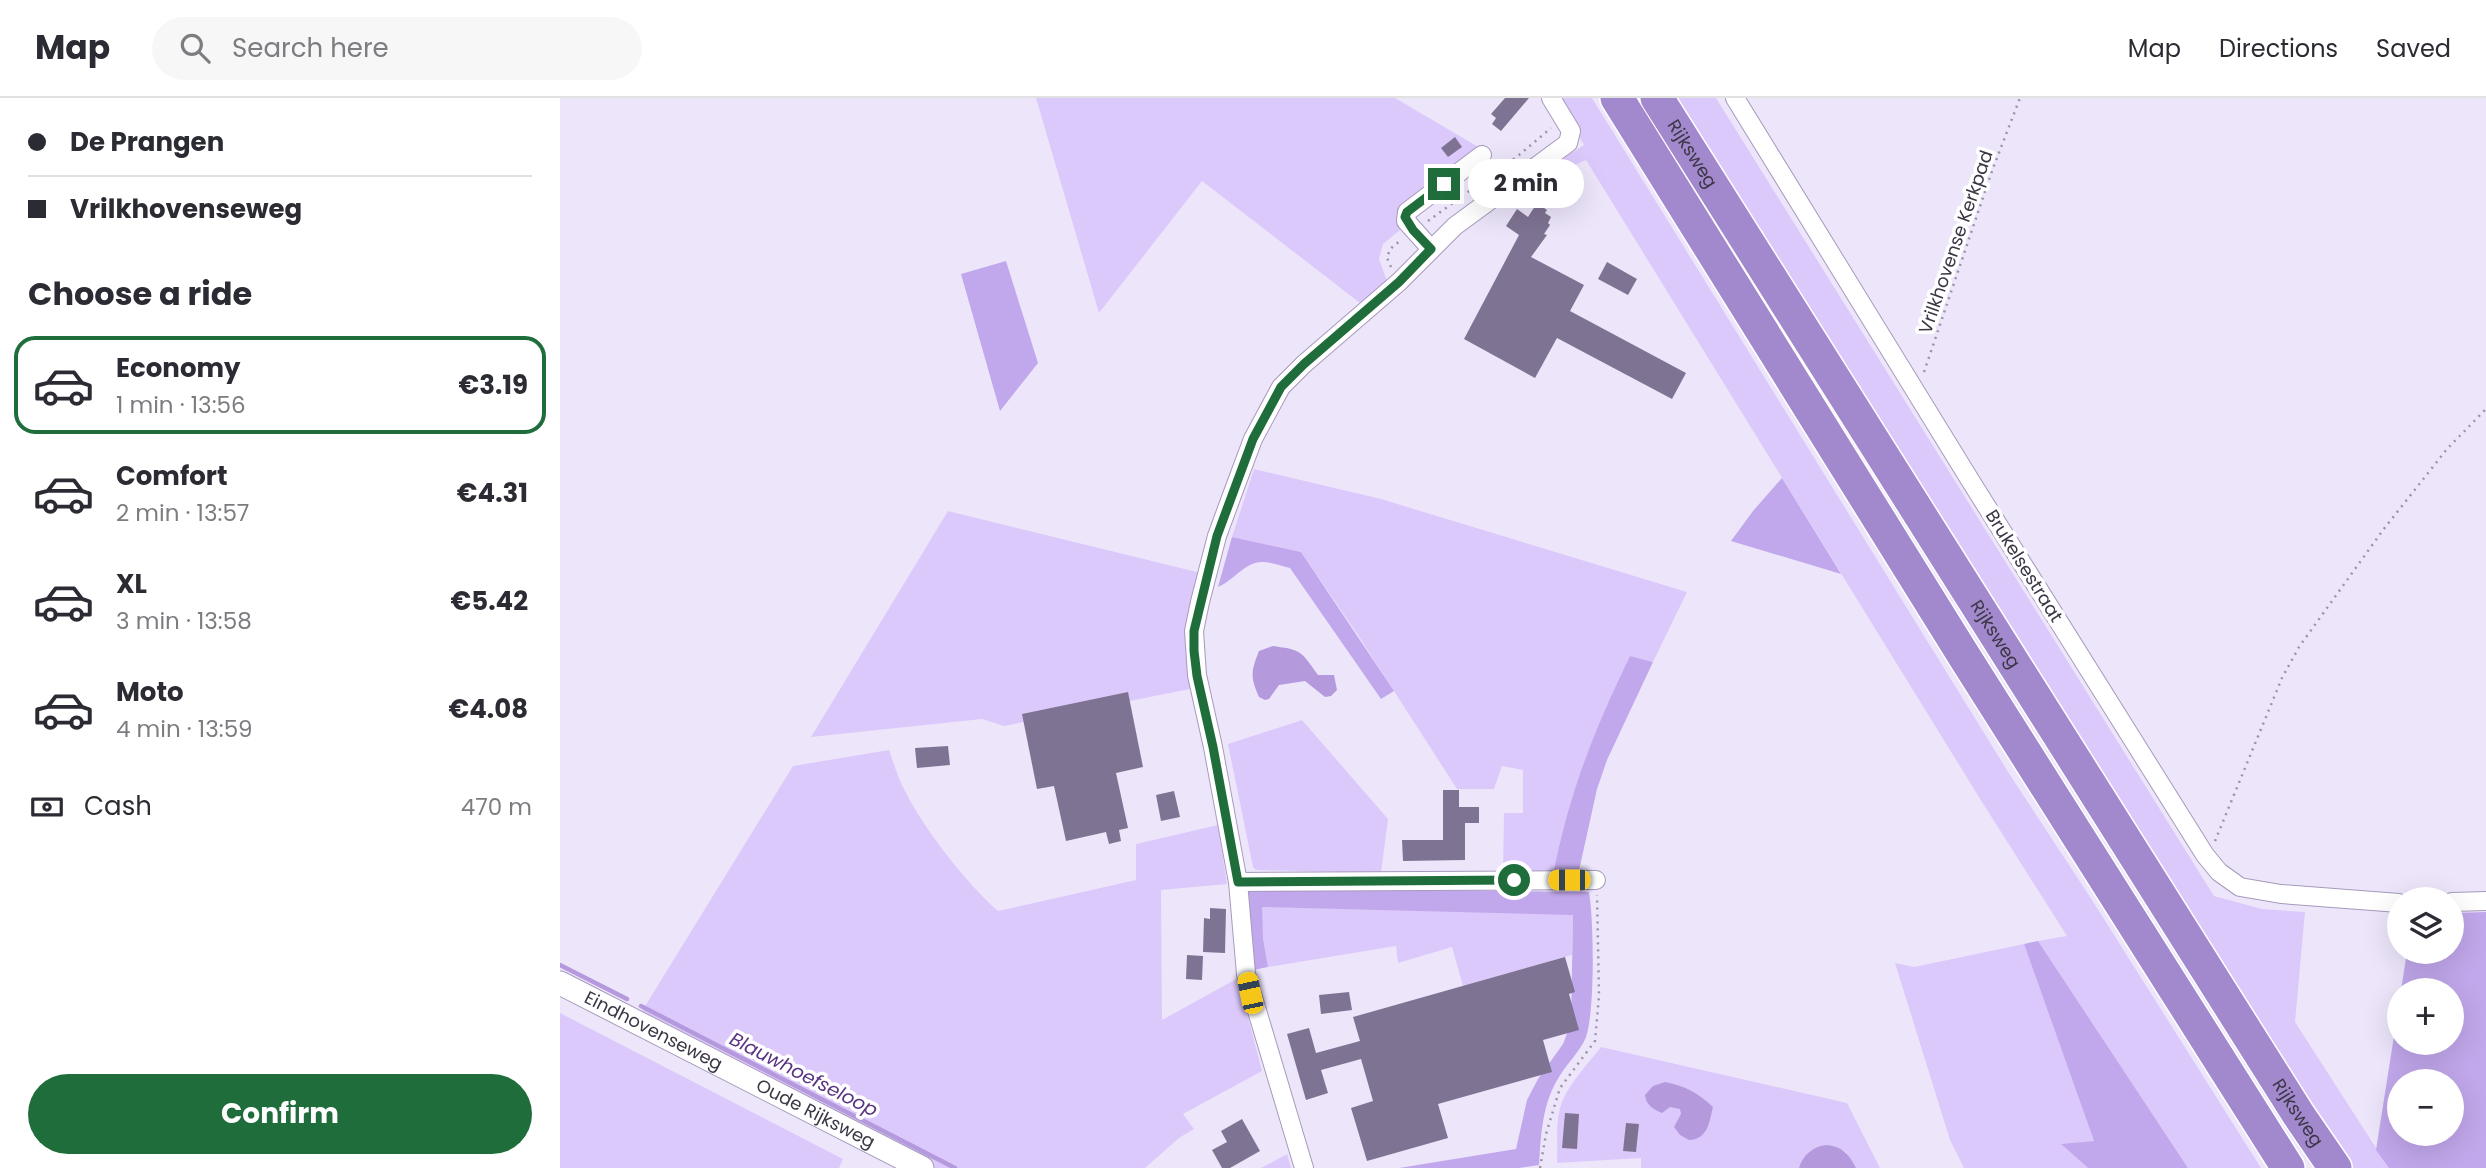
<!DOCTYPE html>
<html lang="en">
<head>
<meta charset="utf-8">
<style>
  body { margin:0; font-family:Poppins,sans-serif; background:#f7f7f7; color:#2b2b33; height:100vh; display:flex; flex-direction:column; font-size:26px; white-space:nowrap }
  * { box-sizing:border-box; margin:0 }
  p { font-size:23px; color:#7c7c81 }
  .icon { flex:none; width:38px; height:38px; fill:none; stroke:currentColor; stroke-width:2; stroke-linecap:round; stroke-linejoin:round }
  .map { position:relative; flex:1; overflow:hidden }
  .panel { display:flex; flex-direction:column; background:#fff; width:560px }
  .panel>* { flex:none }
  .guide { display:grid; align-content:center; height:154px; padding:0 28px; background:#fff }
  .controls { position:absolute; left:1827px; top:789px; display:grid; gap:14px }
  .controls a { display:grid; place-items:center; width:77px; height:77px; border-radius:50%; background:#fff; box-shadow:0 7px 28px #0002; font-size:35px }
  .end { position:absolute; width:32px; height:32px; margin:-16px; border:9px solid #206d3c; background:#fff; box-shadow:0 0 0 4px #fff }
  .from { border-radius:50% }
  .bubble { position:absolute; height:49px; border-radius:24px; background:#fff; box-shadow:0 7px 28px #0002; font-size:23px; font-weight:700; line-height:49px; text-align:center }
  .car { position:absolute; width:21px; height:42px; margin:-21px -10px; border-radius:9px; box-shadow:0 0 5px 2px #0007; background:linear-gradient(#f5c518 24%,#345 0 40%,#f5c518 0 76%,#345 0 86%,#f5c518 0) }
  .guide b { display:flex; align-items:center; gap:24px; height:66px; font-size:26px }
  .guide b+b { border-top:2px solid #e1e1e2 }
  .guide i { width:18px; height:18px; background:#2b2b33 }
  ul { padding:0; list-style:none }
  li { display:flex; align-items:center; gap:21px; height:98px; margin:0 14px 10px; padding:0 14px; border:4px solid transparent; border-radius:21px }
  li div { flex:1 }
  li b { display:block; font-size:26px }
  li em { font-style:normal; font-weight:700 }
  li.selected { border-color:#206d3c }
  li>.icon { width:63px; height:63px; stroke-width:1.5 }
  h2 { padding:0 28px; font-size:32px; line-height:84px }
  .pay { display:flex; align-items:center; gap:18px; height:77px; padding:0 28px; font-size:26px }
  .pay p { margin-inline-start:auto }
  .primary-button { display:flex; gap:14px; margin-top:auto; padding:14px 28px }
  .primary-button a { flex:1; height:80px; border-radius:42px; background:#206d3c; color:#fff; font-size:28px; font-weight:700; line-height:80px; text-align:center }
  header { display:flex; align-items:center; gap:42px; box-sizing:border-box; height:98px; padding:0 35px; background:#fff; border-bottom:2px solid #e1e1e2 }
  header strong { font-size:33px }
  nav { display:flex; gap:38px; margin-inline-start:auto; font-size:24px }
  .search { width:490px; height:63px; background:#f7f7f7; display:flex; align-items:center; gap:18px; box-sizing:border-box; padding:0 24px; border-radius:38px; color:#7c7c81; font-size:26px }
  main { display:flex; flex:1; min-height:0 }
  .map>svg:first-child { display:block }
  .green { fill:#dcc9fc }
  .forest { fill:#c1a7eb; fill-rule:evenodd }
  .water { fill:#b49add }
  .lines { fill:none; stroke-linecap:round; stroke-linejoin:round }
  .stream { stroke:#b49add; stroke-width:4.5 }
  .building { fill:#7f7393 }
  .minor-casing { stroke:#a69abb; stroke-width:20 }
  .tertiary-casing { stroke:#a69abb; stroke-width:25 }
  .motorway-casing { stroke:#fff; stroke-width:36 }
  .path { stroke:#9a94a6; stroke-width:2.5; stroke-dasharray:2 5; stroke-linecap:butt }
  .minor { stroke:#fff; stroke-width:18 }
  .tertiary { stroke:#fff; stroke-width:23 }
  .motorway { stroke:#a288cc; stroke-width:33 }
  .route { stroke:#206d3c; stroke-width:9 }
  .labels { text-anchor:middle; stroke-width:7; stroke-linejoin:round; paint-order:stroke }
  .street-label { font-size:18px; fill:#3b3644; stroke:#fff }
  .water-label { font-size:19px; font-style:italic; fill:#573382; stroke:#fff }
</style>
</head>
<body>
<header>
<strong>Map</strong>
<div class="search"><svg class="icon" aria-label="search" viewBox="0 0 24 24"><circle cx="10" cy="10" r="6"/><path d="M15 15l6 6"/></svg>Search here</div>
<nav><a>Map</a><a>Directions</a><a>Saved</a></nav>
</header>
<main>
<section class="panel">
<div class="guide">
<b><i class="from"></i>De Prangen</b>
<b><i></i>Vrilkhovenseweg</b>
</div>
<h2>Choose a ride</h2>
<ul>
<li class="selected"><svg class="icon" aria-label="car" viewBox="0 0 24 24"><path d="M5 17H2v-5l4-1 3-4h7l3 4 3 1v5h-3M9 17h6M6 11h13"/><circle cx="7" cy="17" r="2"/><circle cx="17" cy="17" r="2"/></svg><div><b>Economy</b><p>1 min · 13:56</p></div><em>€3.19</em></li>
<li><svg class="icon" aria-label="car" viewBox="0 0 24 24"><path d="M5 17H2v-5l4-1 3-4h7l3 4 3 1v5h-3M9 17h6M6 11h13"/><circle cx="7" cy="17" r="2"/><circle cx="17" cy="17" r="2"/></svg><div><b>Comfort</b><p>2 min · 13:57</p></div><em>€4.31</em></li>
<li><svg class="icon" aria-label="car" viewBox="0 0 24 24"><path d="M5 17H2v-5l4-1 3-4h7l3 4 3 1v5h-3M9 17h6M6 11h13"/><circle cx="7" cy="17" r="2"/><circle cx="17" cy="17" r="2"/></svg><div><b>XL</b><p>3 min · 13:58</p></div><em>€5.42</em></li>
<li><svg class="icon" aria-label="car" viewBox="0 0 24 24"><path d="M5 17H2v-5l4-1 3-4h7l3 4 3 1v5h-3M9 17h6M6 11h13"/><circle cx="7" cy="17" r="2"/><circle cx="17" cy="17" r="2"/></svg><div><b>Moto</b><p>4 min · 13:59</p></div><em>€4.08</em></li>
</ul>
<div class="pay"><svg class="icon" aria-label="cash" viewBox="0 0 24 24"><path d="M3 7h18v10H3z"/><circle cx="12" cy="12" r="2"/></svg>Cash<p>470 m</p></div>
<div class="primary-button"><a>Confirm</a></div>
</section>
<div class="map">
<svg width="1926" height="1070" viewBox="0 0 1926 1070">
  <rect width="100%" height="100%" fill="#ede6fb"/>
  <path class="green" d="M476,0h359l97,57 -109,89 -4,15 8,22 -27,22 -158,-122 -103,132z
    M996,0h36l418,677 82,125 169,268h-73l-150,-227 29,-5 -85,-134 -396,-642 -81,37 79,-52z
    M1117,0h39l498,798 48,13 43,3 -10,110 94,146h-41z
    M694,371l127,30 306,93 -34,70 -23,-6c-36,75 -61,137 -77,219l-50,-1 1,-61h19v-43l-21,-4 -8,23h-37l-101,-157 -55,-80 -69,-15z
    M388,413l253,62 -15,50v16l9,49 -191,38 -22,-7 -171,18z
    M742,622l86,99 -7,54 -125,-3 -3,-3 -25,-123z
    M329,652c5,14 9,28 16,41 19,38 61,92 93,120l138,-31v-36l82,-19 9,59 -66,6 1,130 76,-42 24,93 -79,43 11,15 -15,9 -34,30h-211l-295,-152 154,-250z
    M701,809l312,7 -1,41 -109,31 -11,-39 -54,16 -2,-17 -128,21 -5,-29z
    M1464,846l70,197 -32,4 26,23h-124l-14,-28 -55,-177 19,4z
    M0,915l283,146 -4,9h-279z
    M1041,949l246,56 33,65h-24l-10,-16 -20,-7 -16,6 -11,17h-158v-10l-84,5c1,-19 -2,-43 5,-61 8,-20 26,-38 39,-55z
    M727,1056l4,14h-30z"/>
  <path class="forest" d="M446,163l32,102 -38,48 -39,-137z
    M1222,380l59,96 -110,-33 22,-30z
    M672,439l69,15 93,139 -13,8 -91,-131c-9,-2 -19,-6 -28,-6 -17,0 -29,19 -44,25z
    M1070,558l23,6 -46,98 -10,29 -19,86h-25c16,-82 41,-145 77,-219z
    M684,790l345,4c5,28 6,119 -3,145 -6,15 -19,26 -27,40 -17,27 -18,58 -20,88l-20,3h-120l117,-19 11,-49 11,-21 25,-35 8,-21 2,-108 -311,-8 1,31 5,29 -15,3z
    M1926,814v256h-97l-13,-18 23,-146v39h53v-53h-51l6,-38h45v-39zM1839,984h53v52h-53z
    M1478,843l150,227h-100l-27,-24 33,-3 -70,-197z"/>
  <path class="water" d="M713,548c29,4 28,5 45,29h16l3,15 -6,6 -6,1 -20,-16 -26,4 -10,14 -4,1 -6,-3c-9,-20 -8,-26 0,-46z
    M1105,984c21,4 33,11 48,25 -4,16 -5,32 -24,33l-9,-5 -6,-8 7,-13 -1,-5 -10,-2 -8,6c-9,-4 -16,-8 -17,-18l8,-9z
    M1266,1047c16,1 23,9 30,23h-57c4,-13 13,-21 27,-23z"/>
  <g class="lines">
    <path class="stream" d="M0,867l67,34
      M81,908l314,162"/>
  </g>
  <path class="building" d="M945,0h24l-28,33 -9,-7 4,-6 -5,-4z
    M895,39l7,10 -14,10 -7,-9z
    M977,105l10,7 -2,3 6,4 -3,6 2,2 -6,9 3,1 -16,22 53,28 -14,26 116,62 -14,26 -115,-61 -22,40 -71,-39 55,-104 -13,-9 11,-17 11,8z
    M1047,164l30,17 -9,16 -30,-16z
    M568,594l15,75 -27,6 12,55 -9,2 2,11 -12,3 -3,-12 -40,9 -12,-55 -17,3 -15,-75z
    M388,648l2,19 -33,3 -2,-20z
    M883,692h16v17h20v16h-14v37l-62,1 -1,-21h41z
    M614,693l6,26 -19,4 -5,-26z
    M650,810l16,1 -1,44 -22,-1 1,-34 6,1z
    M627,857l16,1 -1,24 -16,-1z
    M1005,859l10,35 -6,2 10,36 -36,10 9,32 -114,32 10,34 -81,23 -16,-53 22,-7 -12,-42 -40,11 7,23 -22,7 -19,-66 22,-6 7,25 44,-12 -7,-24z
    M789,894l3,18 -31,4 -2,-19z
    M1005,1015l14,1 -2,35 -15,-1z
    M682,1021l18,32 -30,17h-8l-10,-18 15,-8 -6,-11z
    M1066,1025l13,1 -3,28 -13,-1z"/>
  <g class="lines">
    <defs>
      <path id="minor" d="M1175,0l235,382 235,375 14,17 21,15 41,7 118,9
        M871,151l-25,-28 1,-9 75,-57
        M678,784l358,-2
        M1892,804l34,-1
        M744,1070l-58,-194 -8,-92 -25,-135 -16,-72 -3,-44 6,-29 17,-66 18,-49 18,-48 28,-52 23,-23 95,-82 56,-56 113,-83 3,-12 -20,-33"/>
      <g id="tertiary">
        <path id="s1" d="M0,885l362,185"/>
      </g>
      <g id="motorway">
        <path d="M1057,0l347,558 324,512"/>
        <path id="s2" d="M1097,0l641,1016 37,54"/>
      </g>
    </defs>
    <use href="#minor" class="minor-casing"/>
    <use href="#tertiary" class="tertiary-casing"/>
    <use href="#motorway" class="motorway-casing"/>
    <path class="path" d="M868,123l91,-66 32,-27
      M831,169l-4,-9 3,-9 10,-8
      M1364,274l68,-201 28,-73
      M1655,743l67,-163 17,-31 84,-117 64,-81 39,-40
      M980,1070l6,-34 14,-46 35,-47 4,-45 -2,-101"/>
    <use href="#minor" class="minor"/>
    <use href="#tertiary" class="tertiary"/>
    <use href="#motorway" class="motorway"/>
  </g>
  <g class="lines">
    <path class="route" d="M884,86l-37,28 -2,5 8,13 18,19 -32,33 -95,82 -23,23 -28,52 -36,97 -23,95v20l3,25 16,71 25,135 276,-2"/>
  </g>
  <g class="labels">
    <g class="street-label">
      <text dy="6" stroke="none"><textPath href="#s2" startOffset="66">Rijksweg</textPath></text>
      <text transform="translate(1396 144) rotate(-71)" y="6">Vrilkhovense Kerkpad</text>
      <text transform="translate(1464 468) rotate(58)" y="6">Brukelsestraat</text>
      <text dy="6" stroke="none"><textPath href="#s2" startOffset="634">Rijksweg</textPath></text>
      <text dy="6" stroke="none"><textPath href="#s1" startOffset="105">Eindhovenseweg</textPath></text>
      <text dy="6" stroke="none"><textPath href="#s2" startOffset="1200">Rijksweg</textPath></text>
      <text dy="6" stroke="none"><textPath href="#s1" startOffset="287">Oude Rijksweg</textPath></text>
    </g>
    <g class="water-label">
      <text transform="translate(244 976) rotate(27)" y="7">Blauwhoefseloop</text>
    </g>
  </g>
</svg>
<div class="controls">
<a><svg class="icon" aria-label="layers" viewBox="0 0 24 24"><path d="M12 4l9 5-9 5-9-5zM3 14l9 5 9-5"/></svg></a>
<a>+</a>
<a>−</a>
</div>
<i class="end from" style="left:954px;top:782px"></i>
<i class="end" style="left:884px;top:86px"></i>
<div class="bubble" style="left:908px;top:61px;width:116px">2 min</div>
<i class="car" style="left:1009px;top:782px;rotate:270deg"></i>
<i class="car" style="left:690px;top:895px;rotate:348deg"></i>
</div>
</main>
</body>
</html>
